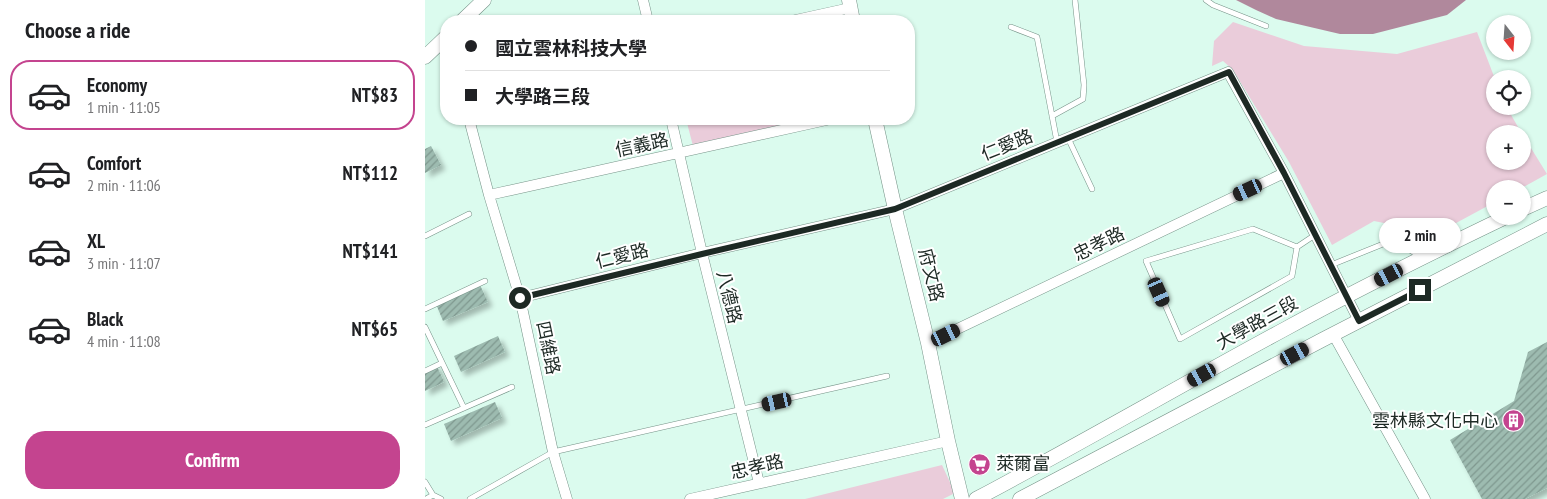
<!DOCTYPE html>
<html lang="en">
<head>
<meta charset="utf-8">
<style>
  body { margin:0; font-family:"PT Sans Narrow","Noto Sans TC",sans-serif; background:#f6f6f6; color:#202124; height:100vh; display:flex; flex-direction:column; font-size:19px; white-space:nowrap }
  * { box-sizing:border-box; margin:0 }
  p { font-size:16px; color:#757577 }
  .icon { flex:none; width:28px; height:28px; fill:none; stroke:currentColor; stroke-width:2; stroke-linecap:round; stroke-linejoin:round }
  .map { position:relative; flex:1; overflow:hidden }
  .sheet { display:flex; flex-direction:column; background:#fff; width:425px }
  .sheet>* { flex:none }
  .banner { position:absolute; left:15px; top:15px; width:475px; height:110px; border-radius:20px; box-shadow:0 1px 4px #0004; display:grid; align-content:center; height:110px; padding:0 25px; background:#fff }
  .needle { width:32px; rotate:163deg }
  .tools { position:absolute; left:1061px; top:15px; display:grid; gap:10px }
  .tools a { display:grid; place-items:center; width:45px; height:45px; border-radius:50%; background:#fff; box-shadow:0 1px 4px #0004; font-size:25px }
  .end { position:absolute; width:22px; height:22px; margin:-11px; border:6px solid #1d2924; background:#fff; box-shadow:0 0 0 2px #fff }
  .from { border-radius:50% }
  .bubble { position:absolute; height:35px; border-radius:18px; background:#fff; box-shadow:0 1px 4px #0004; font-size:16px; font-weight:800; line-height:35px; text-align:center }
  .car { position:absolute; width:15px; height:30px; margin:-15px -8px; border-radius:6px; box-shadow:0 0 4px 1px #0007; background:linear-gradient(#222 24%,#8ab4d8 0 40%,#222 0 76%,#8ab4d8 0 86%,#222 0) }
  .banner b { display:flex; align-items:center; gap:18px; height:48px; font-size:19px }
  .banner b+b { border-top:1px solid #e0e0e0 }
  .banner i { width:12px; height:12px; background:#202124 }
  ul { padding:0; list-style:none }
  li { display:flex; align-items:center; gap:15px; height:70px; margin:0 10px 8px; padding:0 15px; border:2px solid transparent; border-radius:20px }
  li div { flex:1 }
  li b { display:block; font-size:19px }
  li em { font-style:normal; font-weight:800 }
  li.selected { border-color:#c4448f }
  li>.icon { width:45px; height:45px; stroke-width:1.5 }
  h2 { padding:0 25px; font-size:22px; line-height:60px }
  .cta { display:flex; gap:10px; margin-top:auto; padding:10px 25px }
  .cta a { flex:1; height:58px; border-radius:20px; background:#c4448f; color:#fff; font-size:20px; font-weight:800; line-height:58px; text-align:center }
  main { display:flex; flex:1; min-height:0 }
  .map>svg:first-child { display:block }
  .green { fill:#eaccda }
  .water { fill:#b0889c }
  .building { fill:url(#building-hatch); filter:url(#shadow) }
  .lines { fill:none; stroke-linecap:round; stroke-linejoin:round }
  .lane-casing { stroke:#759287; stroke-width:6 }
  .street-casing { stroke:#759287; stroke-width:11 }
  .secondary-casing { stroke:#759287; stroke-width:15 }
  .lane { stroke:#fff; stroke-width:5 }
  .street { stroke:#fff; stroke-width:10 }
  .secondary { stroke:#fff; stroke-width:14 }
  .route { stroke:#1d2924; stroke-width:6 }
  .labels { text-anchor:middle; stroke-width:4; stroke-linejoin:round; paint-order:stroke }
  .street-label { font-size:18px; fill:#1d2924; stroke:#fff }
  .poi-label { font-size:18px; fill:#1d2924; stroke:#fff; text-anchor:end }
</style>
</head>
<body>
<main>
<section class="sheet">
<h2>Choose a ride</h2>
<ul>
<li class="selected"><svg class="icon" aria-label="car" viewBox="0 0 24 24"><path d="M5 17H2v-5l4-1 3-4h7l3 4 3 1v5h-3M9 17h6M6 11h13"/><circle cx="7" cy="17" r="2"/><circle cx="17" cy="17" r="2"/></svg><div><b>Economy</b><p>1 min · 11:05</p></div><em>NT$83</em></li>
<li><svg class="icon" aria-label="car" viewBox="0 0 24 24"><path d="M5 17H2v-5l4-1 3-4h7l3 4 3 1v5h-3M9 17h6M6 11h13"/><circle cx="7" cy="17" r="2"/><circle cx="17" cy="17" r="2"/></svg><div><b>Comfort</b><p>2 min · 11:06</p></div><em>NT$112</em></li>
<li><svg class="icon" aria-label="car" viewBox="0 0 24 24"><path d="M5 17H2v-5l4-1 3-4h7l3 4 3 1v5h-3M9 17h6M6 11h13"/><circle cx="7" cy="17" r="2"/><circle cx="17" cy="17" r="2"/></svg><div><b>XL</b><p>3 min · 11:07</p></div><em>NT$141</em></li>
<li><svg class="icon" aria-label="car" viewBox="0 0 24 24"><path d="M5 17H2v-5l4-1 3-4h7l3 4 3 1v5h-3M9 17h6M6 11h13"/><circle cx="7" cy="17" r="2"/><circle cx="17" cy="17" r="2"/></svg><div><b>Black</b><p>4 min · 11:08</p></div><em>NT$65</em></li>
</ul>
<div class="cta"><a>Confirm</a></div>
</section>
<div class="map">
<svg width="1122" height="499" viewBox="0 0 1122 499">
  <defs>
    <pattern id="building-hatch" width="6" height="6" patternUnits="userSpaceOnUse" patternTransform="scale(1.25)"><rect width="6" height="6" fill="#9dbbb0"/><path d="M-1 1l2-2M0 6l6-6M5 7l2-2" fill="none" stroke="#7f988f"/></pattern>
    <filter id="shadow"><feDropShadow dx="4.5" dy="4.5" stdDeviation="2.5" flood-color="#0004"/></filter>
  </defs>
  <rect width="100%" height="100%" fill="#dbfbee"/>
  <path class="green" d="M808,22l71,24 93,8 80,-22 18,47v27h11l16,28h-27v27h28v-26l24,39 -27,15h-25v13l-63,34 -18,-7 -40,-8 -42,24 -43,-83 -56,-92 -10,-9 -11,5 2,-25z
    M261,119h119l1,1 -113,26z
    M517,465l13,28 -12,6h-138z"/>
  <path class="water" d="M811,0h230l-19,15 -74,19h-33l-64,-15 -20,-9z"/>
  <path class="building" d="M6,146l10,19 -16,8v-24z
    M55,285l8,17 -45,19 -7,-17z
    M73,336l7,16 -44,20 -7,-16z
    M1122,342v146l-22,11h-43l-32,-59 64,-39 14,-49z
    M11,364l8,18 -19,9v-22z
    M70,402l7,16 -51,23 -7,-17z"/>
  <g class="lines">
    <defs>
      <path id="lane" d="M781,0l7,5 53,21
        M586,27l26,10 20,105
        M627,116l31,-17 1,-14 -9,-85
        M643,138l24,51
        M0,236l44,-22
        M872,247l-44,-18 -107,32 34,78 112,-63 5,-29 18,-12
        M906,265l62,-25 27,16
        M0,309l60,-28
        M0,327l39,81
        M0,371l17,-8
        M0,425l87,-38
        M0,482l8,13
        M1,499l7,-4 8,4
        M45,499l83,-47 334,-76"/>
      <path id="street" d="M218,0l5,21
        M366,21l59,-13
        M44,119l20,76 31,103 33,154 14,47
        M246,119l31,134 57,230
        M64,195l342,-76
        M95,298l182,-45 193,-44 333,-137 56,101 75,148
        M908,334l92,165
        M503,343l356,-170
        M265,499l258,-58"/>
      <path id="secondary" d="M424,0l4,21
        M37,21l22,-21
        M0,57l21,-20
        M450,119l20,90 33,134 20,98 14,58
        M1098,209l24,-11
        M551,499c104,-55 205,-114 309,-170 73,-40 148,-77 223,-113
        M595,499l302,-159 225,-116"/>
    </defs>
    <use href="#lane" class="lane-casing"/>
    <use href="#street" class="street-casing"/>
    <use href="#secondary" class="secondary-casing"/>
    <use href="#lane" class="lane"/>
    <use href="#street" class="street"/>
    <use href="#secondary" class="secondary"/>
  </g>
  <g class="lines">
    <path class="route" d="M95,298l182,-44 193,-45 334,-137 55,101 75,148 61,-31"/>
  </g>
  <defs>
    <symbol id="building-disc" viewBox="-11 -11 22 22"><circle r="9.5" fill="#c4448f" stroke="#fff"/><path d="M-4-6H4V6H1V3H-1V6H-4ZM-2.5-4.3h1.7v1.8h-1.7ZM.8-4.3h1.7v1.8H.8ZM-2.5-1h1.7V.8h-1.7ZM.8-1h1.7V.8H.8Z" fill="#fff"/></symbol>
    <symbol id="supermarket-disc" viewBox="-11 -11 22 22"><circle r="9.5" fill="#c4448f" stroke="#fff"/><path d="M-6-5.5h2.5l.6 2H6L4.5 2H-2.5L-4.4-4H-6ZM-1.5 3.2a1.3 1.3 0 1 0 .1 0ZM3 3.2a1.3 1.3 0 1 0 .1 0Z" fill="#fff"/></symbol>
  </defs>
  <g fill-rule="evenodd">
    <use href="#building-disc" x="1076" y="408" width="25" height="25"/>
    <use href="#supermarket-disc" x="542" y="452" width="25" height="25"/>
  </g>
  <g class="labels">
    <g class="street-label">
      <text transform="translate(217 145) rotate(-12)" y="6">信義路</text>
      <text transform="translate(582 145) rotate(-22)" y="6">仁愛路</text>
      <text transform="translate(674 244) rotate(-26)" y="6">忠孝路</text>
      <text transform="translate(197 256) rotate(-14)" y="6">仁愛路</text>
      <text transform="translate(506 275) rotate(76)" y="6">府文路</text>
      <text transform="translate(304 297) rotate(76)" y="6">八德路</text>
      <text transform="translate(832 323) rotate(-29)" y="6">大學路三段</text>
      <text transform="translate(123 348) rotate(78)" y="6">四維路</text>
      <text transform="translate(332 467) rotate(-13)" y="6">忠孝路</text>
    </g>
    <g class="poi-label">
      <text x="1073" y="427">雲林縣文化中心</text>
      <text x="571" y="470" text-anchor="start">萊爾富</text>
    </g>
  </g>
</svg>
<div class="tools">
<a><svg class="needle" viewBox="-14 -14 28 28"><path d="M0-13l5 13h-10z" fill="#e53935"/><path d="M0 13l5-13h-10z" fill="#757577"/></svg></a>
<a><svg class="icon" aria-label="locate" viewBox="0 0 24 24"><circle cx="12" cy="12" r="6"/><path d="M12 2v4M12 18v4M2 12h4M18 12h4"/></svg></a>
<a>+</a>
<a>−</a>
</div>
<i class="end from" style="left:95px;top:298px"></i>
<i class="end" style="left:995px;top:290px"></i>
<div class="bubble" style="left:954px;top:218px;width:82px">2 min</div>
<i class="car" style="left:823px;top:190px;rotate:245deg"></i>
<i class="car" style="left:964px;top:275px;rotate:243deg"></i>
<i class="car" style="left:734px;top:292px;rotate:156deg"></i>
<i class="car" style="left:521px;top:335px;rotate:64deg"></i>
<i class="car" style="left:870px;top:354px;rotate:62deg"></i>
<i class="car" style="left:777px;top:375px;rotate:241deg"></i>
<i class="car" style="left:352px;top:402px;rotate:257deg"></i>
<div class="banner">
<b><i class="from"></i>國立雲林科技大學</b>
<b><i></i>大學路三段</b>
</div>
</div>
</main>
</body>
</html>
